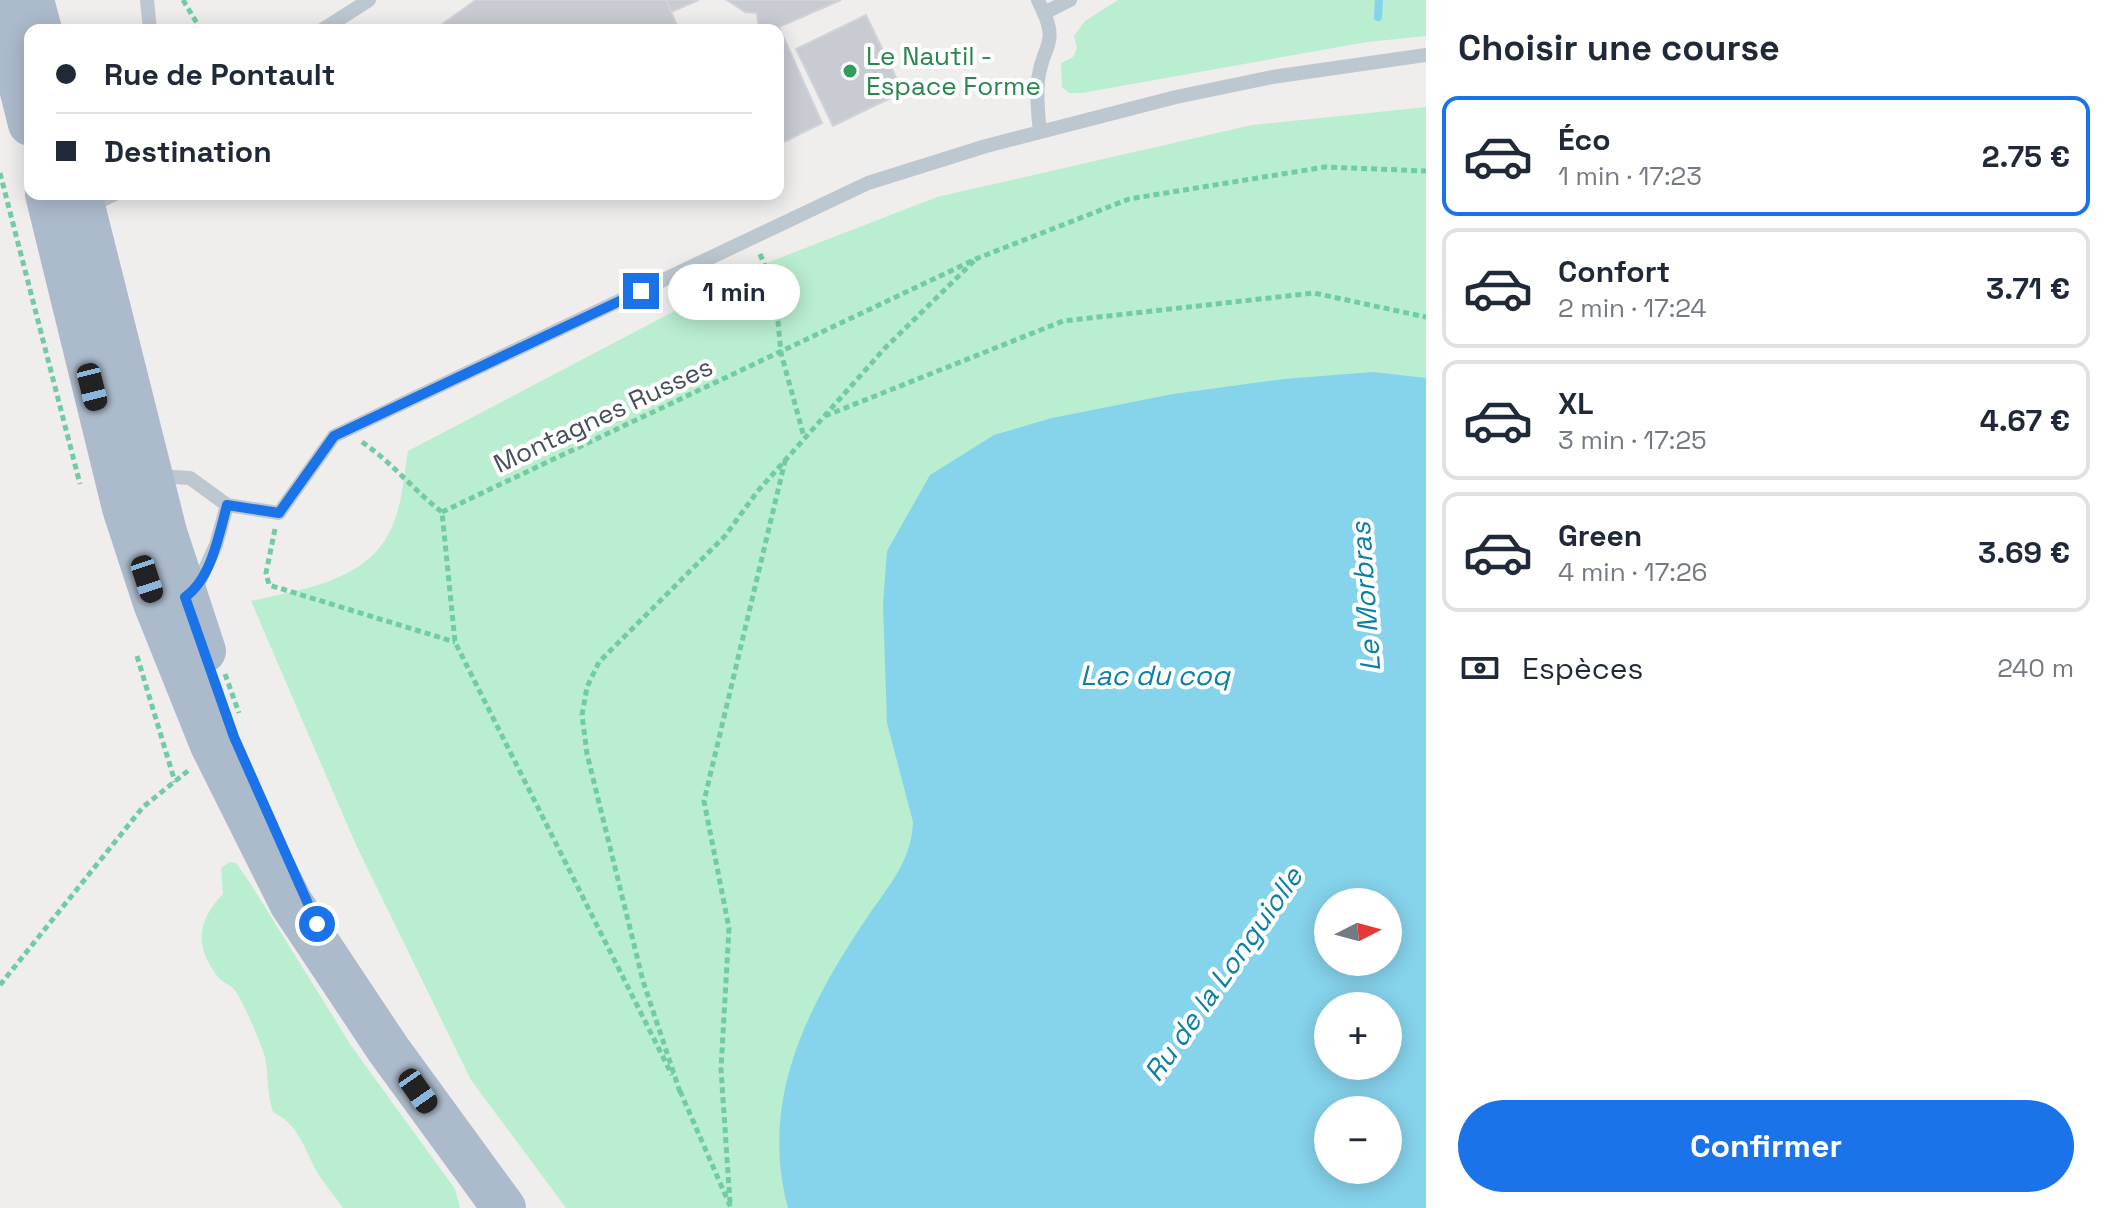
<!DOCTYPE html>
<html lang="fr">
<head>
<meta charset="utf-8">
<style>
  body { margin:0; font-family:"Space Grotesk",sans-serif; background:#f2f2f3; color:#1f2937; height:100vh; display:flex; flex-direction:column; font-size:30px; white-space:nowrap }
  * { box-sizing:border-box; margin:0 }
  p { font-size:26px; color:#747a83 }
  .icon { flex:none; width:44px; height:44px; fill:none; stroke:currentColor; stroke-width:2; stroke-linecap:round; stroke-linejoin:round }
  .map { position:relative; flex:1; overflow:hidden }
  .panel { display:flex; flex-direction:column; background:#fff; width:680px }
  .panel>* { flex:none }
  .guide { position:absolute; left:24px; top:24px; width:760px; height:176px; border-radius:16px; box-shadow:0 4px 20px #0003; display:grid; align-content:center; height:176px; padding:0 32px; background:#fff }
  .needle { width:52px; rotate:84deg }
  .tools { position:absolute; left:1314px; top:888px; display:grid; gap:16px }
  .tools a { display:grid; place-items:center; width:88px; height:88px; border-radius:50%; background:#fff; box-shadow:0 4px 20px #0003; font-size:40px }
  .end { position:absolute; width:36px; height:36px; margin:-18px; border:10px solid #1a73e8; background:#fff; box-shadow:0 0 0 4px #fff }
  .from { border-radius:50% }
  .bubble { position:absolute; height:56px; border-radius:28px; background:#fff; box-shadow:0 4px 20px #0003; font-size:26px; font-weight:700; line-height:56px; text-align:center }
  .car { position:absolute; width:24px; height:48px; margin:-24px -12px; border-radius:10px; box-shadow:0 0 6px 2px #0007; background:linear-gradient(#222 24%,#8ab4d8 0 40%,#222 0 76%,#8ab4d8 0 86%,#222 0) }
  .guide b { display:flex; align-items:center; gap:28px; height:76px; font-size:30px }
  .guide b+b { border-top:2px solid #e0e1e3 }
  .guide i { width:20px; height:20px; background:#1f2937 }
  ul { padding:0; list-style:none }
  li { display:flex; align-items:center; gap:24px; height:120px; margin:0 16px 12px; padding:0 16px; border:4px solid #e0e1e3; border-radius:16px }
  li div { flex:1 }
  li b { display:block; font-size:30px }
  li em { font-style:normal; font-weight:700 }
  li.current { border-color:#1a73e8 }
  li>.icon { width:72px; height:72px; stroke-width:1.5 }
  h2 { padding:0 32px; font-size:36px; line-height:96px }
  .pay { display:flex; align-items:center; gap:20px; height:88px; padding:0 32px; font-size:30px }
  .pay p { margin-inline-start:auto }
  .button { display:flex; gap:16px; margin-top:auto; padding:16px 32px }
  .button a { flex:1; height:92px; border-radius:48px; background:#1a73e8; color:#fff; font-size:32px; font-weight:700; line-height:92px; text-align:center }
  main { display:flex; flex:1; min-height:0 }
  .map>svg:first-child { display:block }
  .green { fill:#baeed0; fill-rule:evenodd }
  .water { fill:#86d3ec; fill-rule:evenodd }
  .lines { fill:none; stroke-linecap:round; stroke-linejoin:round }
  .stream { stroke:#86d3ec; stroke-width:8 }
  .building { fill:#c9cbd3; stroke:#d1d3d9; stroke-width:2 }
  .path { stroke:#72cca3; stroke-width:5; stroke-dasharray:6 4; stroke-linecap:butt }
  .lane { stroke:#bdc7cf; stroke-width:14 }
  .primary { stroke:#acbbcc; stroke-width:44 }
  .route { stroke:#1a73e8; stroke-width:10 }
  .leisure-dot { fill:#2e9e5b; stroke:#fff; stroke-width:3 }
  .labels { text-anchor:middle; stroke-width:8; stroke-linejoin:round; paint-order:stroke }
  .leisure-label { font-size:26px; fill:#27864d; stroke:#fff; text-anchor:start }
  .street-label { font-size:26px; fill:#454f5a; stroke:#fff }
  .water-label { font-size:28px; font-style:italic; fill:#0c80a6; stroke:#fff }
</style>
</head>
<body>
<main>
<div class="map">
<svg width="1426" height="1208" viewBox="0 0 1426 1208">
  <rect width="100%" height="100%" fill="#f0eded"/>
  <path class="green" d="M1118,0h308v36l-59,6 -285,51h-13l-7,-6 -1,-24 12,-6 4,-9 -3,-12 11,-15z
    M1426,107v1101h-860l-95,-128 -115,-235 -105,-244c56,-13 123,-20 144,-82 8,-21 9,-46 13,-68l356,-187 173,-67 315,-72zM1328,902h60v60h-60zM1328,1006h60v60h-60zM1328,1110h60v60h-60z
    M230,862l6,1 14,20 102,164 103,142 5,19h-117c-8,-12 -19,-24 -26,-36 -14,-25 -17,-46 -44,-60 -7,-21 -4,-37 -8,-55 -4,-14 -23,-59 -32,-69 -5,-4 -11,-6 -15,-11 -24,-31 -21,-56 5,-83l-2,-26z"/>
  <path class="water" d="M1373,372l53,6v830h-638c-29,-108 19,-201 78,-289 21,-31 46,-58 47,-97l-26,-99 -4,-118 4,-54 43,-76 64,-40 58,-17 121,-24 111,-15zM1328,902h60v60h-60zM1328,1006h60v60h-60zM1328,1110h60v60h-60z"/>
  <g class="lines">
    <path class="stream" d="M1378,17l1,-17"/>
  </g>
  <path class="building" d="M476,0h190l13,30h-245z
    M666,0h33l-28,12z
    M727,0h114l-62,27 43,96 -44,22v-115h-19l-2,-17 -12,-1z
    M866,15l37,77 -70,34 -37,-77z"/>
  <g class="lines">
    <path class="path" d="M183,0l18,30
      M0,173l80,311
      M760,254l15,36 6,63 23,84
      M825,416l238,-95 251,-28 112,24
      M362,442c32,22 50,47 80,70l13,130 217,433
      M442,512l536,-254 151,-59 196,-32 101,4
      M275,529l-9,44 3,12 186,57
      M137,656l38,126
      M225,674l14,39
      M0,985l143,-178 46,-37
      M680,1091l51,117
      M680,1092l-37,-111 -56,-227 -5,-39 5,-28 12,-25 126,-126 32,-44 127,-143 90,-88
      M730,1203l-9,-134 8,-141 -25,-127 81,-340"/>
    <path class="lane" d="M147,0l3,30
      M1038,0l6,13 26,-13
      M322,30l47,-30
      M1040,131c-2,-14 -4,-43 -1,-57 5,-28 18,-31 5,-61
      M88,207l27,-13
      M156,476l34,2 37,27 52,8 55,-77 534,-253 118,-37 190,-49 96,-20 154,-22
      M195,591l21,-46 11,-40"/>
    <path class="primary" d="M32,0l8,30
      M0,4l30,120
      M47,194l77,314 31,95 57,142 79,158 97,146 116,159
      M80,194l85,338 39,119"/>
  </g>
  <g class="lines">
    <path class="route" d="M317,924l-83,-187 -49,-140c26,-18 34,-62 42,-92l52,8 55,-77 307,-145"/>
  </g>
  <circle class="leisure-dot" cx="850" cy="71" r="8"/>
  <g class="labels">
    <g class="leisure-label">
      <text x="866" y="65">Le Nautil -<tspan x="866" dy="30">Espace Forme</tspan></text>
    </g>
    <g class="street-label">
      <text transform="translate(603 415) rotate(-25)" y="9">Montagnes Russes</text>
    </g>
    <g class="water-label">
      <text transform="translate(1365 597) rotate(-94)" y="10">Le Morbras</text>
      <text x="1155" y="685">Lac du coq</text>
      <text transform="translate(1223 974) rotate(-55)" y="10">Ru de la Longuiolle</text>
    </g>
  </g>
</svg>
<div class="tools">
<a><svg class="needle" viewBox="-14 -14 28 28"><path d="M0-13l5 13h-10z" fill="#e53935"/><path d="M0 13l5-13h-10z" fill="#747a83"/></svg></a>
<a>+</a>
<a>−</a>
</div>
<i class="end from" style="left:317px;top:924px"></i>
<i class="end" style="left:641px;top:291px"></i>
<div class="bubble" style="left:668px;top:264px;width:132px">1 min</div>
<i class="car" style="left:92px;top:387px;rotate:166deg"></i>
<i class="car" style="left:147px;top:579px;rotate:162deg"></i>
<i class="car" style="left:418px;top:1091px;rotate:145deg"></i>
<div class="guide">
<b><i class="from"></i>Rue de Pontault</b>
<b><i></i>Destination</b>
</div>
</div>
<section class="panel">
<h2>Choisir une course</h2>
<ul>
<li class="current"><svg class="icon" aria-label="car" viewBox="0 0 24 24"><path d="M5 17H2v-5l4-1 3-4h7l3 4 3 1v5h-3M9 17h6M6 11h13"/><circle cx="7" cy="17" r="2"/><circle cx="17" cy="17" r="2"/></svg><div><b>Éco</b><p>1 min · 17:23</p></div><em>2.75 €</em></li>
<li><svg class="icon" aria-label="car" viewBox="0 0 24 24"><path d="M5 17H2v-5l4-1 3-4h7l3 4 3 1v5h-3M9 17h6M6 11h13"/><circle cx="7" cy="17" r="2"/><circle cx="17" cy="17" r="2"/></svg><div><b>Confort</b><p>2 min · 17:24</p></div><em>3.71 €</em></li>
<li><svg class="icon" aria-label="car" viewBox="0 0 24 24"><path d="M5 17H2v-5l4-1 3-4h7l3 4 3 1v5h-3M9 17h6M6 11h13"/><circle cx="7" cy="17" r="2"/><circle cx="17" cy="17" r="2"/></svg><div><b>XL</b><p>3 min · 17:25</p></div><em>4.67 €</em></li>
<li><svg class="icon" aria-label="car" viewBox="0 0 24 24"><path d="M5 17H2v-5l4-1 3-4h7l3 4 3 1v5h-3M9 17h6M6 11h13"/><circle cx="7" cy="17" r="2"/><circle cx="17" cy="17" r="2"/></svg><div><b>Green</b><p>4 min · 17:26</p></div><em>3.69 €</em></li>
</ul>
<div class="pay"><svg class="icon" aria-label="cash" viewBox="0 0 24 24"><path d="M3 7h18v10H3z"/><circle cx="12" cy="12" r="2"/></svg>Espèces<p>240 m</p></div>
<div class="button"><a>Confirmer</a></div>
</section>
</main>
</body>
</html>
